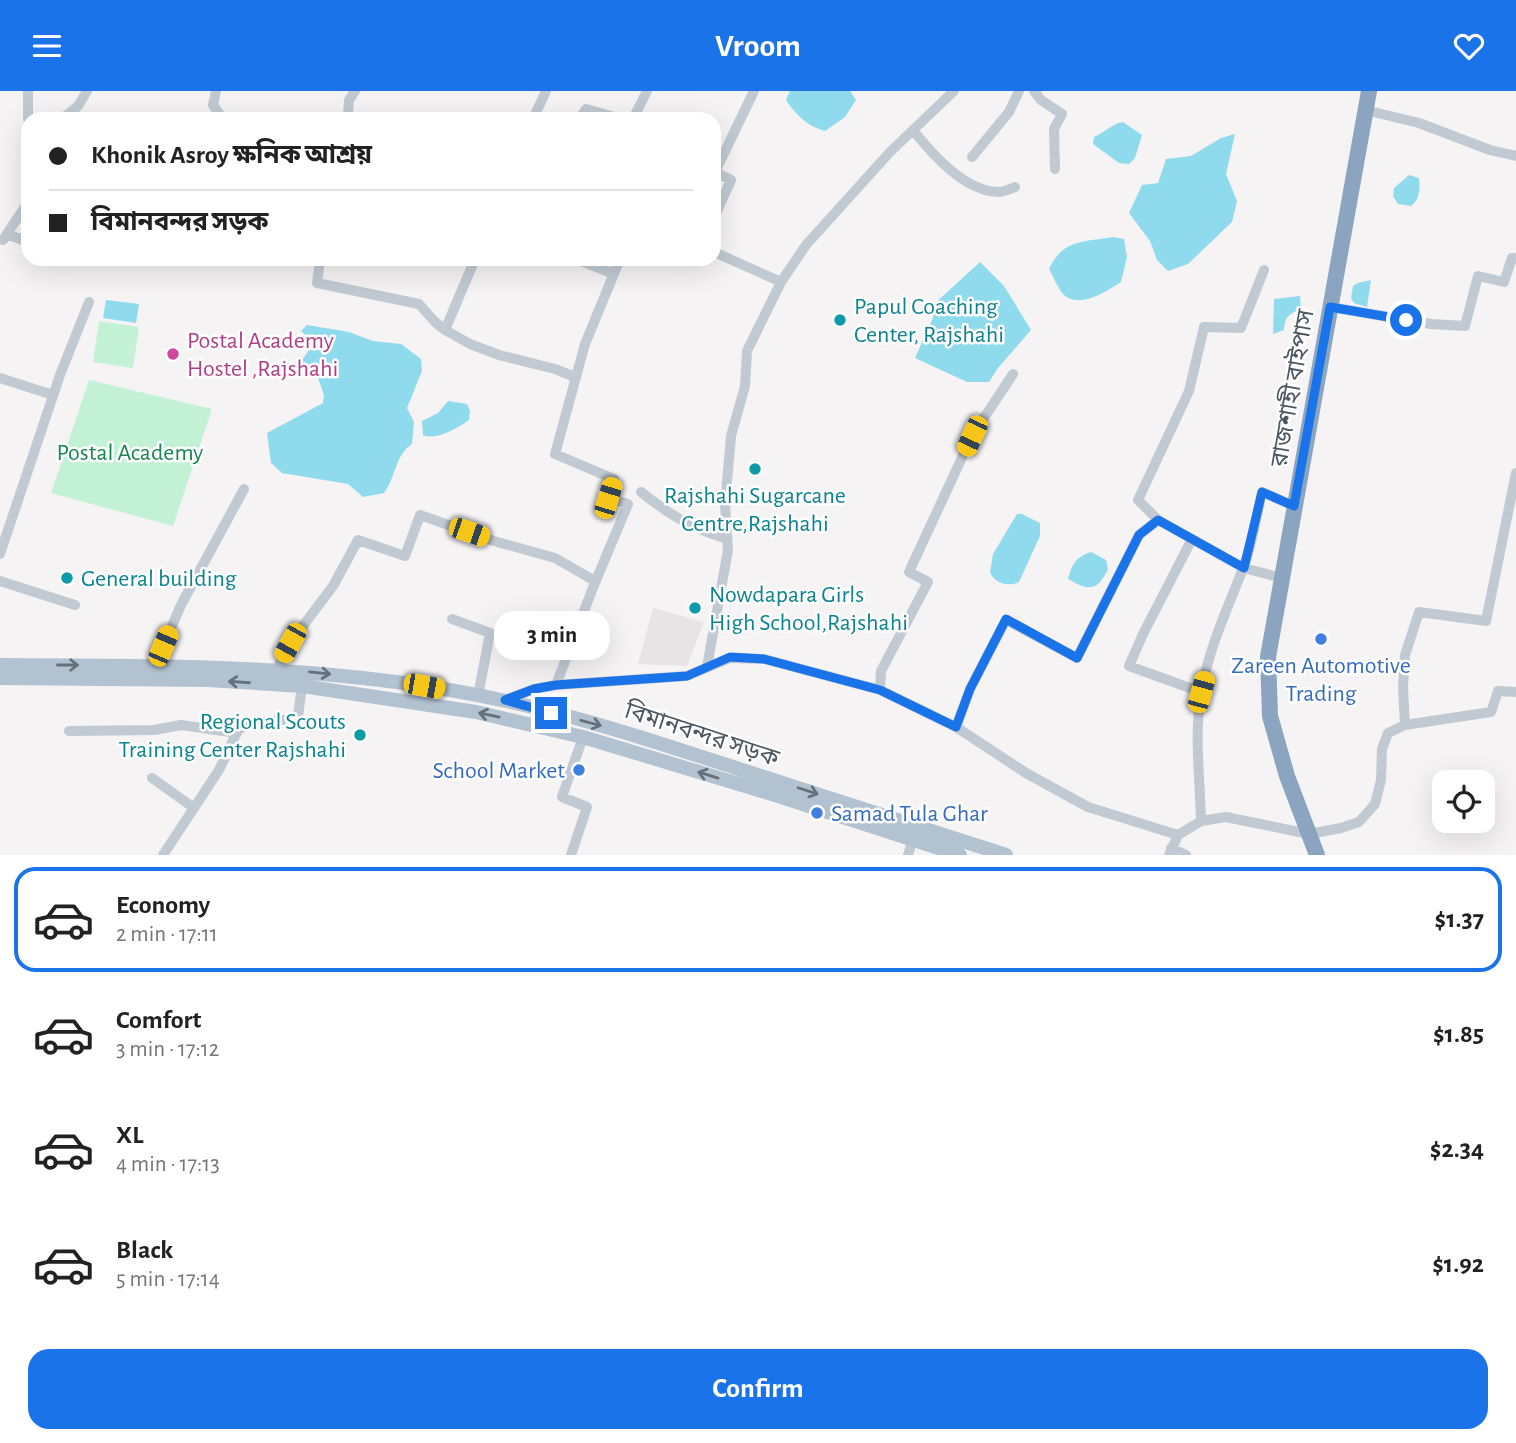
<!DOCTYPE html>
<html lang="en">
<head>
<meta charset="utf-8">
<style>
  body { margin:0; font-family:"Alegreya Sans","Noto Sans Bengali",sans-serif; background:#f2f2f2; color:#222; height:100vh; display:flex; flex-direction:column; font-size:26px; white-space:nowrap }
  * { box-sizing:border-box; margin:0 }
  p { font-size:23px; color:#767676 }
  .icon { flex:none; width:38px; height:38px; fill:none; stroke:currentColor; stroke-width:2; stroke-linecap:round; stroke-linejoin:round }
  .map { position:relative; height:764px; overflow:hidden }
  .panel { display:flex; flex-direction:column; background:#fff; flex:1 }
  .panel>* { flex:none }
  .hud { position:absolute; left:21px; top:21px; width:700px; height:154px; border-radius:21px; box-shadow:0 7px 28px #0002; display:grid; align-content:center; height:154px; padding:0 28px; background:#fff }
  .controls { position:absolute; left:1432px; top:679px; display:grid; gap:14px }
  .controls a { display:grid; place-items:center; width:63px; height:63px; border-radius:14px; background:#fff; box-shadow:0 7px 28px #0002; font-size:35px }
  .end { position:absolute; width:32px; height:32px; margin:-16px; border:9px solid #1a73e8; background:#fff; box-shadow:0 0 0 4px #fff }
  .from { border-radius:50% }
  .bubble { position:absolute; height:49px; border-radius:21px; background:#fff; box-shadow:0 7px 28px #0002; font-size:23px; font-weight:700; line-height:49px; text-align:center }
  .car { position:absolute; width:21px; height:42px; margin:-21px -10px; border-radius:9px; box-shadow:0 0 5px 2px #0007; background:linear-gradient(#f5c518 24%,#345 0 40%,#f5c518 0 76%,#345 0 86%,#f5c518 0) }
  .hud b { display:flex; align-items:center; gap:24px; height:66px; font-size:26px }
  .hud b+b { border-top:2px solid #e0e0e0 }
  .hud i { width:18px; height:18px; background:#222 }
  ul { padding:12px 0 0; list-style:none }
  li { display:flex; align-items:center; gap:21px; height:105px; margin:0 14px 10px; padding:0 14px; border:4px solid transparent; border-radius:21px }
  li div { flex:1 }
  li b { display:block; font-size:26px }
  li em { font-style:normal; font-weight:700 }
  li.selected { border-color:#1a73e8 }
  li>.icon { width:63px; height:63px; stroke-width:1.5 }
  .button { display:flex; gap:14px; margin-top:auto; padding:14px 28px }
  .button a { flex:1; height:80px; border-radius:21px; background:#1a73e8; color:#fff; font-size:28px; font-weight:700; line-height:80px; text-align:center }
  header { display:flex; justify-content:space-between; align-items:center; height:91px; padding:0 28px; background:#1a73e8; color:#fff; font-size:32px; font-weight:700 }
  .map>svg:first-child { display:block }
  .education { fill:#e6e4e5 }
  .green { fill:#c3f1d5 }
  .water { fill:#90daee }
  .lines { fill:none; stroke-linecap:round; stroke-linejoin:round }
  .minor { stroke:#c1cad2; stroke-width:10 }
  .major { stroke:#b3c2d1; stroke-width:14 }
  .highway { stroke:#8ba5c1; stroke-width:16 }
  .oneway { stroke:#64717d }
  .route { stroke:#1a73e8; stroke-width:9 }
  .culture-dot { fill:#0f9aa8; stroke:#fff; stroke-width:2.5 }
  .hotel-dot { fill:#d1479c; stroke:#fff; stroke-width:2.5 }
  .shop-dot { fill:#3f7fe0; stroke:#fff; stroke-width:2.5 }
  .labels { text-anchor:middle; stroke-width:5; stroke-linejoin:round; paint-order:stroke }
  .culture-label { font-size:24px; fill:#0d838f; stroke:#fff; text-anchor:start }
  .hotel-label { font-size:24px; fill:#b23c85; stroke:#fff; text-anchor:start }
  .street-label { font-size:24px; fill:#4a5661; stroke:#fff }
  .park-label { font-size:24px; fill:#17864f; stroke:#fff }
  .shop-label { font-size:24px; fill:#366cbe; stroke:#fff }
</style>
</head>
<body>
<header><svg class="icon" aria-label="menu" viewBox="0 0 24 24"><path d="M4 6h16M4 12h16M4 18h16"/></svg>Vroom<svg class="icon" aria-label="heart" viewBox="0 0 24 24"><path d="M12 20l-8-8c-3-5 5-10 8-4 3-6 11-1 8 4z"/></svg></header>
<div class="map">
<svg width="1516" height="764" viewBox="0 0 1516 764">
  <rect width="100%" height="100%" fill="#f5f3f3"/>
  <path class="education" d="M653,517l51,14 -17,44 -49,-2z"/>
  <path class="green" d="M99,230l40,6 -6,41 -40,-6z
    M89,289l123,29 -39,117 -122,-33z"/>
  <path class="water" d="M790,0h60l6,9 -11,17 -20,14c-18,-5 -29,-16 -39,-31z
    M1123,31l19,13 -7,23 -6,6 -10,-1 -26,-19 1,-7c10,-4 19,-14 29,-15z
    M1235,43l-9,40 11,27 -5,21 -44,42 -20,7 -11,-11 -7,-19 -21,-28 13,-28 16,-2 8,-24 25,-3 30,-18z
    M1409,84l10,3c1,11 1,21 -8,28l-13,-2 -5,-8 1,-8z
    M1113,146l11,2 3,18 -6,25c-14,9 -42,28 -58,12 -5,-6 -10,-18 -14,-25 14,-30 35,-27 64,-32z
    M980,171l24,24 27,44 -33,38 -9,14h-22l-52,-24 18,-40v-13z
    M1371,189l-4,27 -13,-4 -3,-5 2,-12 5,-3z
    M1300,205l1,13c-13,5 -16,8 -17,21l-11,4 1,-35z
    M106,209l33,4 -3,19 -33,-5z
    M307,234l42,7 24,9 28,3 20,15 1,12 -15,37 7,14 -2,22c-17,11 -16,33 -28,49l-21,4 -15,-13 -66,-11 -11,-10 -4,-30 56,-30 1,-8 -7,-20 -18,-5 2,-8 13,-20 -13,-11z
    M448,310l19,3 3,7 -1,9c-11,8 -33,21 -46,15l-1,-14 16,-8z
    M1017,423h5l18,9v13l-21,46c-11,5 -24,2 -29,-10l3,-18z
    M1091,461l15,8 2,9c-11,23 -19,22 -40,10 4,-15 8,-22 23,-27z"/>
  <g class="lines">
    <path class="minor" d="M216,0l-3,14 10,14
      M355,0l-6,9 -1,15 10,4
      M1034,0l7,9 21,14 -8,15 1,40
      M1365,19l54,13 71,27 26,6
      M28,28v-28
      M62,28l16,-13 9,-15
      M533,28l13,-28
      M579,28l7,-10 36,10
      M633,28l14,-28
      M913,39c19,24 52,62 86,62 4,0 11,-3 16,-5
      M972,66l37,-45 10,-21
      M714,127l17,-38 -16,-8 39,-81
      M7,143l21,8
      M3,149l25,-38
      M714,161l67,30
      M320,168l-3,24 102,21 16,18 10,8 25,14 29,11 56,14 20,8
      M576,168l38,15
      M1330,216l101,17 34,2 13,-50 26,6 8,-24h4
      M445,239l30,-71
      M0,287l53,17
      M641,401c29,23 50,36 86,47
      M1158,429l-20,-20 51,-109 15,-64 37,1 23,-58
      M1192,448l-49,95 -14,32 72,26
      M0,463l60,-179 29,-73
      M0,490l75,24
      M452,528l38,14 -12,63
      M155,575l26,-61 63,-116
      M707,576l21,-117 -3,-46 6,-68 14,-50 2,-35 34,-69 25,-37 84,-93 64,-61
      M277,578l13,-26 43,-57 25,-46 47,16 15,-41 74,26 61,17 40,23
      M556,594l36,-95 36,-86 -20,-6 6,-19 -59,-25 30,-110 35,-85
      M880,599l1,-19 47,-89 -19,-10 63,-136 41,-62
      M505,609l29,-11 22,-4 131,-9 43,-18 34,1 116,31 76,37 70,46 62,34 90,28
      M1405,634l-2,-38 2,-32 14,-43 67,9 30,-148
      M956,636l14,-38 36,-69 71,38 62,-123 19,-15 86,48 38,10
      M69,640l85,-1 27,-5 56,8
      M152,687l42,30
      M1201,730c-1,-43 -7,-85 0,-128 7,-43 26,-83 41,-122 10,-25 14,-53 20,-79l32,14
      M1171,757l15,7
      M163,764l56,-85 19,-40 14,-7 43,-4 3,-3 4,-30
      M571,764l16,-48 -25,-10 21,-60
      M908,764l5,-16
      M1169,764l9,-20 23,-14 25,-4 83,17 32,-6 18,-6 16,-18 6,-24 1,-31 6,-16 17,-8 86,-13 7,-21 18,1"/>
    <path class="major" d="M0,574c170,1 339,-1 506,36 79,17 156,43 233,68 89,29 178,57 267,86
      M0,587l208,2 94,6 174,26 107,25 189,57 188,61"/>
    <path class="highway" d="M1317,764l-30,-79 -17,-60 -2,-59 101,-566"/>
  </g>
  <defs><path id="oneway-shaft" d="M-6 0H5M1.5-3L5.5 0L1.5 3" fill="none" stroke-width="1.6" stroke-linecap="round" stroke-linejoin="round" transform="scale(1.75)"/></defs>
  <g class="oneway">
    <use href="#oneway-shaft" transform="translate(68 574)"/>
    <use href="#oneway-shaft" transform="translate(320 582) rotate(6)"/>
    <use href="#oneway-shaft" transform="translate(239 591) rotate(-176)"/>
    <use href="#oneway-shaft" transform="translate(489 624) rotate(-168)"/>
    <use href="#oneway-shaft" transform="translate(591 632) rotate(15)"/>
    <use href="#oneway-shaft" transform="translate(708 684) rotate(-163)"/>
    <use href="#oneway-shaft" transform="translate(808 700) rotate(18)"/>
  </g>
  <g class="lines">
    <path class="route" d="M551,622l-46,-13 29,-11 22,-4 131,-9 43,-19 34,2 116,31 76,37 14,-38 36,-70 71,39 62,-123 19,-15 86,48 18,-76 32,14 36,-199 76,13"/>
  </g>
  <g class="culture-dot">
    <circle cx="840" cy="229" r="7"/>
    <circle cx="755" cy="378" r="7"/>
    <circle cx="67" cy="487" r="7"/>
    <circle cx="695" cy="517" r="7"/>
    <circle cx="360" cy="644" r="7"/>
  </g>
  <circle class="hotel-dot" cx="173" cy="263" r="7"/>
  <g class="shop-dot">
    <circle cx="1321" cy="548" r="7"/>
    <circle cx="579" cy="679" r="7"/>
    <circle cx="817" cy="722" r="7"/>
  </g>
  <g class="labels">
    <g class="culture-label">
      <text x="854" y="223">Papul Coaching<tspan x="854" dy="28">Center, Rajshahi</tspan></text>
      <text x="755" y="412" text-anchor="middle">Rajshahi Sugarcane<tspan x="755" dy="28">Centre,Rajshahi</tspan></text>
      <text x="81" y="495">General building</text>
      <text x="709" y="511">Nowdapara Girls<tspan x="709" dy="28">High School,Rajshahi</tspan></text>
      <text x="346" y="638" text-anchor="end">Regional Scouts<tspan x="346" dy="28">Training Center Rajshahi</tspan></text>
    </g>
    <g class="hotel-label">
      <text x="187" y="257">Postal Academy<tspan x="187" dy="28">Hostel ,Rajshahi</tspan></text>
    </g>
    <g class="street-label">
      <text transform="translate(1292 297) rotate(-80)" y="8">রাজশাহী বাইপাস</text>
      <text transform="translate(702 643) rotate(18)" y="8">বিমানবন্দর সড়ক</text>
    </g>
    <g class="park-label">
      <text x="130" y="369">Postal Academy</text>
    </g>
    <g class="shop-label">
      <text x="1321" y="582">Zareen Automotive<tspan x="1321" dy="28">Trading</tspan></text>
      <text x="565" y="687" text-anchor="end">School Market</text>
      <text x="831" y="730" text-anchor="start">Samad Tula Ghar</text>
    </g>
  </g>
</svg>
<div class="controls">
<a><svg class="icon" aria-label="locate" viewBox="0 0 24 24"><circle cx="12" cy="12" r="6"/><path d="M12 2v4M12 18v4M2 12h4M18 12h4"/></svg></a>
</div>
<i class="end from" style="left:1406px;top:229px"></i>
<i class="end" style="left:551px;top:622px"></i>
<div class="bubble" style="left:494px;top:520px;width:116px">3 min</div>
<i class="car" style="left:972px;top:345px;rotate:205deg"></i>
<i class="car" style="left:608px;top:407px;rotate:17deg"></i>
<i class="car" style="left:469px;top:441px;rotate:109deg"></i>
<i class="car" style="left:290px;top:552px;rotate:209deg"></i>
<i class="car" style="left:163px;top:555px;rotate:23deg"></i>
<i class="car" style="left:424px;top:595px;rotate:100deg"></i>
<i class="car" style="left:1201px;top:601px;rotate:15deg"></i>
<div class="hud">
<b><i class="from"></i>Khonik Asroy ক্ষনিক আশ্রয়</b>
<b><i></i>বিমানবন্দর সড়ক</b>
</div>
</div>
<section class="panel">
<ul>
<li class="selected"><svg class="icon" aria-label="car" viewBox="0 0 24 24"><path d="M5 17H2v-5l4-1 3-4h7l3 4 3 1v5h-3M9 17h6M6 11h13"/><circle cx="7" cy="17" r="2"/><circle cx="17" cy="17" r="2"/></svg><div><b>Economy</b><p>2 min · 17:11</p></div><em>$1.37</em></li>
<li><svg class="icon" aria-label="car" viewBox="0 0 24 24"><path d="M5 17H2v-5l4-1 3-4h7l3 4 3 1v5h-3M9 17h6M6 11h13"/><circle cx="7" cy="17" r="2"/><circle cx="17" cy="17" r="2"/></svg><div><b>Comfort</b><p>3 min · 17:12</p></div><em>$1.85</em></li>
<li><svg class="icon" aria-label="car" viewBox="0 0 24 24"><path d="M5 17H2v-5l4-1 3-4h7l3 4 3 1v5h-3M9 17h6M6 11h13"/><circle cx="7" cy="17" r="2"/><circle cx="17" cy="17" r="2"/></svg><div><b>XL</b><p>4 min · 17:13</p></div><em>$2.34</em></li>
<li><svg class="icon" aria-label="car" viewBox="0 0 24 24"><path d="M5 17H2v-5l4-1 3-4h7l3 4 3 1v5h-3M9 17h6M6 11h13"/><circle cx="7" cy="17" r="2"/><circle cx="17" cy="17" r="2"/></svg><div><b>Black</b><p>5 min · 17:14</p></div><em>$1.92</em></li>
</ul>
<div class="button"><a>Confirm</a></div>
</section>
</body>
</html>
